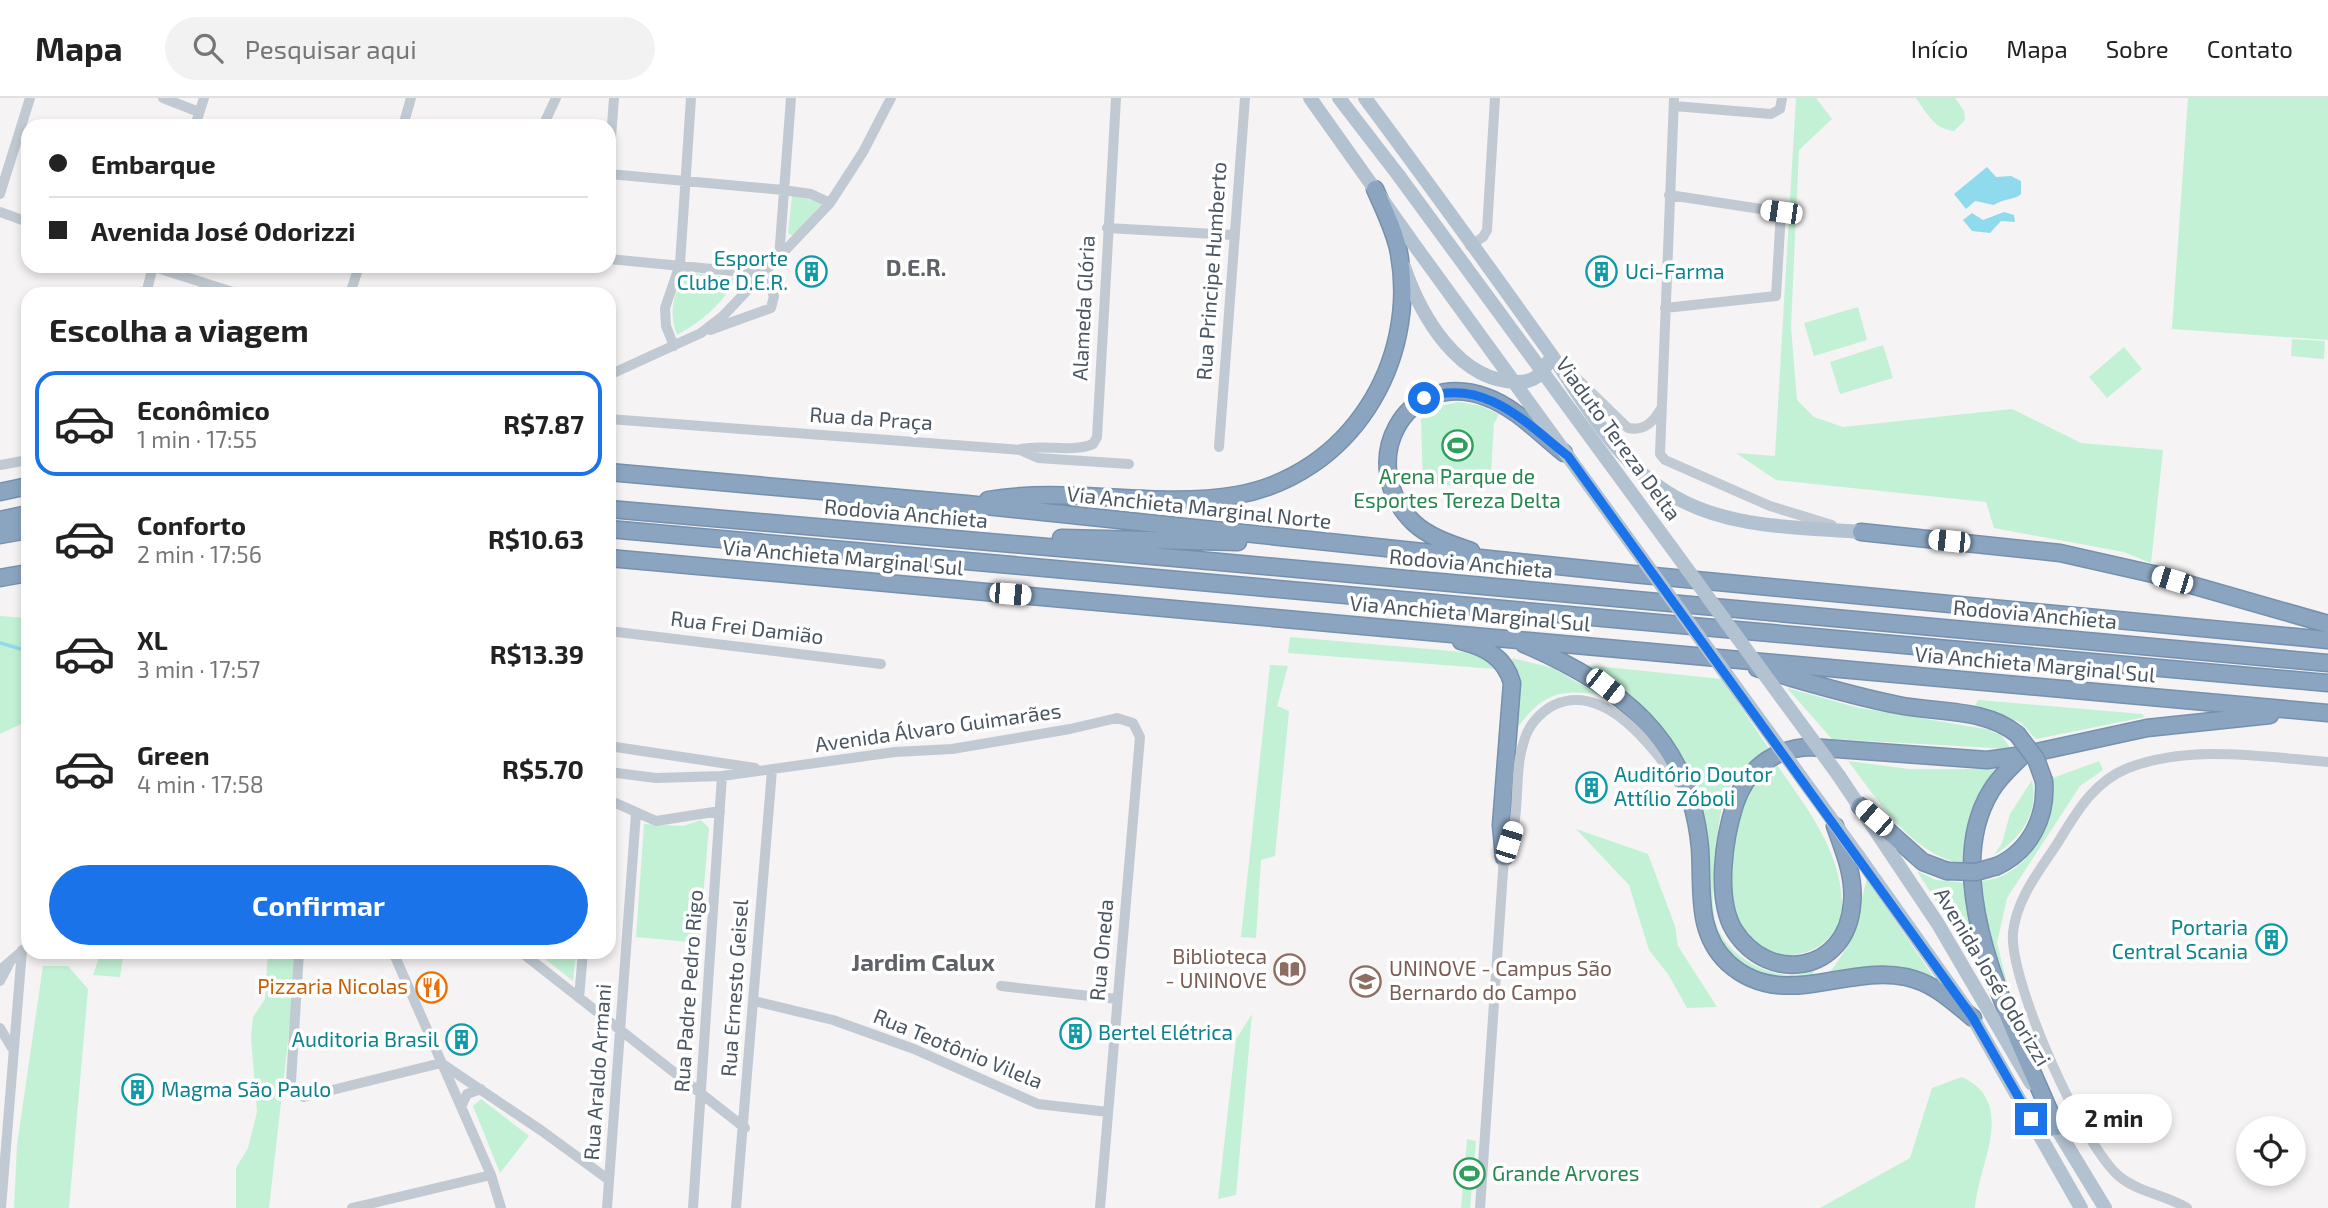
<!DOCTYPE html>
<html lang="pt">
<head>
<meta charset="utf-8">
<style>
  body { margin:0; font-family:"Exo 2",sans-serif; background:#f2f2f2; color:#222; height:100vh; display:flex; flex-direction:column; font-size:26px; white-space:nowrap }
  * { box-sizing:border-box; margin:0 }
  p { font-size:23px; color:#767676 }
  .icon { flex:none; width:38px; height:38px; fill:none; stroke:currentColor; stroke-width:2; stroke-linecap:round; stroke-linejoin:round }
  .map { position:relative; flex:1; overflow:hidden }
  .drawer { position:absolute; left:21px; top:189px; width:595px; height:672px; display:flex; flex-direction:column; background:#fff; border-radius:21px; box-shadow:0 4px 10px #0003 }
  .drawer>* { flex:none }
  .banner { position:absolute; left:21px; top:21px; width:595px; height:154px; border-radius:21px; box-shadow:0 4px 10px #0003; display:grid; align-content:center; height:154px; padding:0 28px; background:#fff }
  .tools { position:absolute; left:2236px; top:1018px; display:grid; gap:14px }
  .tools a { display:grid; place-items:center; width:70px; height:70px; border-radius:50%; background:#fff; box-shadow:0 4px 10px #0003; font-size:35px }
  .end { position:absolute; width:32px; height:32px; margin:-16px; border:9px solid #1a73e8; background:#fff; box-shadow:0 0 0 4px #fff }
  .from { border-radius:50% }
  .bubble { position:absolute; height:49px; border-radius:24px; background:#fff; box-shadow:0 4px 10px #0003; font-size:23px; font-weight:700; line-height:49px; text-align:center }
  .car { position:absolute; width:21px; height:42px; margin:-21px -10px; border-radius:9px; box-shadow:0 0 5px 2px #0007; background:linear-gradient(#fff 24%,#345 0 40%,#fff 0 76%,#345 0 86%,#fff 0) }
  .banner b { display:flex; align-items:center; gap:24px; height:66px; font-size:26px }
  .banner b+b { border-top:2px solid #e0e0e0 }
  .banner i { width:18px; height:18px; background:#222 }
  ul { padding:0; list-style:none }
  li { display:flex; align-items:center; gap:21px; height:105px; margin:0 14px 10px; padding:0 14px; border:4px solid transparent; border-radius:21px }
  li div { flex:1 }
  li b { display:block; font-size:26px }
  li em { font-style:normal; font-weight:700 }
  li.active { border-color:#1a73e8 }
  li>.icon { width:63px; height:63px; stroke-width:1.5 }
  h2 { padding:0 28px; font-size:32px; line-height:84px }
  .primary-button { display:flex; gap:14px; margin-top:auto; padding:14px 28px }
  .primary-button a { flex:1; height:80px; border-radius:42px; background:#1a73e8; color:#fff; font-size:28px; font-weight:700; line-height:80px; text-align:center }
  header { display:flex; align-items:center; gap:42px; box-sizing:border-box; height:98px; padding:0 35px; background:#fff; border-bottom:2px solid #e0e0e0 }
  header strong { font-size:33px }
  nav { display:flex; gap:38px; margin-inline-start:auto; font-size:24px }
  .search { width:490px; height:63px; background:#f2f2f2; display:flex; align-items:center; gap:18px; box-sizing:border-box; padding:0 24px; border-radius:38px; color:#767676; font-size:26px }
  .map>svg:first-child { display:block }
  .green { fill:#c3f1d5 }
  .water { fill:#90daee }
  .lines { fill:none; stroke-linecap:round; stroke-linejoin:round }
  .stream { stroke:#90daee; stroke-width:3.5 }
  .highway-casing { stroke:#7690ad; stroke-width:19 }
  .minor { stroke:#c1cad2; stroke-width:10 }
  .major { stroke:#b3c2d1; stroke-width:14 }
  .highway { stroke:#8ba5c1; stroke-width:16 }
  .highway-bridge-casing { stroke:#7690ad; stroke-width:19; stroke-linecap:butt }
  .major-bridge { stroke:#b3c2d1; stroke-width:14 }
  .highway-bridge { stroke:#8ba5c1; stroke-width:16 }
  .route { stroke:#1a73e8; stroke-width:9 }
  .labels { text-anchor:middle; stroke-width:7; stroke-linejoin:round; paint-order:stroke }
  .culture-label { font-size:21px; fill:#0d838f; stroke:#fff; text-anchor:start }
  .street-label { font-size:21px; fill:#4a5661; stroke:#fff }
  .leisure-label { font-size:21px; fill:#27864d; stroke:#fff }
  .education-label { font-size:21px; fill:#785e54; stroke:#fff; text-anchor:end }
  .food-label { font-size:21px; fill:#c56008; stroke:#fff; text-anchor:end }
  .neighbourhood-label { font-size:23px; font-weight:bold; fill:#5f6368; stroke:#fff }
  .quarter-label { font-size:24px; font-weight:bold; fill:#5f6368; stroke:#fff }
</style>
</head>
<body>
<header>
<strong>Mapa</strong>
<div class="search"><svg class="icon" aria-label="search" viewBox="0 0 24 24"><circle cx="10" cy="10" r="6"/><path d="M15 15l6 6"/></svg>Pesquisar aqui</div>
<nav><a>Início</a><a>Mapa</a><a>Sobre</a><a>Contato</a></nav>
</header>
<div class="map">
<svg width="2328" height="1110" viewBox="0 0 2328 1110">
  <rect width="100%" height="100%" fill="#f5f3f3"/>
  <path class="green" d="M1796,0h20l16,21 -33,31 -8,177 6,73 17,17 29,10 169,-18 69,34 82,7 -12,113 -27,-11 -130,-24 -8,-26 -210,-22 -40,-27 39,3z
    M1916,0h39l9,13 1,9 -11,11c-20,-2 -27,-18 -38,-33z
    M2188,0h140v242l-156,-11z
    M792,98l31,6 -30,34 -5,-3z
    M685,174l51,6c-12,25 -35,44 -59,57 -9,-24 -3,-41 8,-63z
    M1858,209l9,33 -53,16 -10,-33z
    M2292,241l33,2 -1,18 -33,-3z
    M1883,247l10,33 -53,16 -10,-32z
    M2124,249l18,22 -35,29 -18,-21z
    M1459,304l22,4 18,8 -5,10 -4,64 -67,-4 -2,-64 8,-12z
    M0,518l28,2v108l-5,-3 -23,11z
    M1290,539l196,17 9,15 -207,-16z
    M1512,560l41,10 46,27c-42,-8 -61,2 -85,38l5,-46z
    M1270,567l18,1 -11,40 12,5 -14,145 -14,4 -5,78 -15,-1z
    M1586,567l136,14 47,70c-44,25 -49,55 -53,102 -2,21 -5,43 -2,64 4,34 47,61 79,60 7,0 15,-3 21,-5l-2,10 -36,2 -39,-18 -26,-35 -5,-93 -47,-108 -21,-26z
    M1787,590l72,20 127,21 15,6 10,14 -179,-10z
    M1978,602l164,14 3,3 -109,22 -16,-17 -45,-16z
    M1848,663l61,8h91c-24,30 -37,55 -38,95 -52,-11 -83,-63 -114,-103z
    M2099,663l4,9 -23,16 -73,112 -10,45 14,56 -21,-60 -10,-58c50,-3 75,-59 73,-103z
    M1777,667c29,42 63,84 65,137 2,59 -87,77 -110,11 -4,-15 0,-38 0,-53 0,-44 8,-70 45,-95z
    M2032,682c7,33 -11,59 -38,75l8,-12 8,-29z
    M701,722l8,8 -10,115 -63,-6 8,-113 39,2z
    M1576,731l72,25 27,72 3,20 39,61 -30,1 -19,-34 -19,-24 -20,-65z
    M1917,773l19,9 31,3c-5,31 11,61 21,89l-4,5z
    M1867,781l67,99c-39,-12 -63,-15 -102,0l-3,-5c29,-35 26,-53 38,-94z
    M114,854h10l-4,25 -27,-2 6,-17 15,-3z
    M268,854h26l-3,63 -22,193h-33v-40l12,-20 9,-36 -6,-76 2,-19 12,-18z
    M536,854h40l-3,29z
    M43,868h25l20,23 -19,219h-55l3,-63z
    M1252,916l-16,181 -18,4 18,-160z
    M1962,979c56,26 16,87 13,131h-155l90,-50 22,-70z
    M481,1001l48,37 -29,37 -27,-67z
    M1467,1041l9,2 -6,67h-9z"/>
  <path class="water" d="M1987,69l9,10 15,-1 10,5v13c-6,6 -17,4 -27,11l-19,-4 -9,8 -12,-15z
    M2004,114l10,3 1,7 -14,-1 -11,12 -18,-2 -9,-11 9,-7 11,7z"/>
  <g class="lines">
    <path class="stream" d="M0,545l28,8"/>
    <defs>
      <path id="highway" d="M609,374l358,32 666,70 695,66
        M0,394l28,-6
        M988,402c82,-14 167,9 249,-5 112,-20 182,-132 162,-242 -4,-22 -15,-43 -24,-64
        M609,411l600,52 1119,102
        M0,422l28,-6
        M609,431l1719,154
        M1861,434l199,21 93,21 175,50
        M0,437l28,-5
        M1061,440l177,4
        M1471,453c-20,-7 -42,-14 -57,-28 -60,-58 -10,-156 72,-126 29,10 54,37 78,56
        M609,460l1719,155
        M0,480l28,-5
        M1461,543c24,6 44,16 51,42l-11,142 3,32
        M1524,546c95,41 166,94 176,204 3,41 -5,84 28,115 54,49 118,1 178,14 28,6 46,24 67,41
        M1757,570c47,13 94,28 141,37 40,8 87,3 119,29
        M2023,657c-12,12 -24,22 -32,36 -57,93 28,245 65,336
        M1860,708l63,56 24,9
        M1835,728c9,25 20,51 17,78 -5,68 -83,82 -118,26 -19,-32 -10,-92 1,-126 11,-34 39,-56 75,-57l177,13 36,-5 124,-27 123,-13
        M1997,768c33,-15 50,-49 47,-85"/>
    </defs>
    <use href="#highway" class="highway-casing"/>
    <path class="minor" d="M163,0l36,14
      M1674,0l-14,356 5,6 105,46 62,19
      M1674,8l97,8 9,-5 2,-11
      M195,28l9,-28
      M403,28l8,-28
      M543,28l13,-28
      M609,67l5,-67
      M609,76l174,16 28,4 19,9
      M0,96l30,-96
      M0,114l28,10
      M1107,130l126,7
      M1470,148l13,-9 4,-7 8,-132
      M779,160l12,-160
      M609,161l156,15
      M151,168l88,28
      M146,196l7,-28
      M350,196l9,-28
      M1665,210l111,-12 5,-84 -112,-17
      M710,232l61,-22 3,-12 -9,-22
      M674,248l-8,-20 -1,-18 15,-44 11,-166
      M1561,265l67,65c15,3 25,-5 32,-18
      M609,277l92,-42 22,-17 107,-113 33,-51 28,-54
      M609,321l411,31 18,8 91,6
      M1219,349l26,-349
      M1021,351c24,-5 50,4 72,-5l4,-7 19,-339
      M0,367l28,-5
      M609,533l272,33
      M609,648l146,22
      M609,674l47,6 66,-2 173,-24 57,-3 118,-20 47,-11 16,5 7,14 -40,471
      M609,702l47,21 64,-10
      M299,854l-8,130 3,11 10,4 137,-34
      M393,854l98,223 10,33
      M521,854l224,176
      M0,872l28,-24
      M0,883l9,-17
      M1001,888l116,13
      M579,900l4,-46
      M754,903l79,19 81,29 124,55 70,8
      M0,930l12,20
      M441,965l101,68 67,49
      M461,1009l6,-13 14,-5
      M1,1110l21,-258
      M352,1110l139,-33
      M607,1110l29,-395
      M693,1110l29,-432
      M736,1110l36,-438
      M1480,1110l24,-351c3,-10 8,-20 10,-31 5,-28 1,-58 10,-85 4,-15 16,-29 30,-36 52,-24 100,44 126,80
      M2187,1110c-21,-13 -47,-15 -67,-31 -37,-30 -111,-196 -107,-244 3,-33 26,-62 44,-89 19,-31 36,-62 71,-76 62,-24 136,-11 200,-6"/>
    <path class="major" d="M1310,0l108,152
      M1339,0l60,78
      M1365,0c62,83 123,168 183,252 38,53 68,114 127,147 56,32 123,30 186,35
      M1404,169c17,49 55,116 115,115 14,0 24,-8 29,-20
      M1839,678l99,148 93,159
      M1859,759l114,161 108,190
      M2051,1021l54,89"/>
    <use href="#highway" class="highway"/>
    <defs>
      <path id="highway-bridge" d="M2017,636l19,25 8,22
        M1947,773l29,1 21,-6"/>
    </defs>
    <use href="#highway-bridge" class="highway-bridge-casing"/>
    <path class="major-bridge" d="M1399,78l440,600
      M1418,152l441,607"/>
    <use href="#highway-bridge" class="highway-bridge"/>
  </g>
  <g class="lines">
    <path class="route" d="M1424,300c60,-21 101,24 144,58l405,562 58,101"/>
  </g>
  <defs>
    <symbol id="building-ring" viewBox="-11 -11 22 22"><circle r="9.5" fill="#fff" stroke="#0f9aa8" stroke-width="1.5"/><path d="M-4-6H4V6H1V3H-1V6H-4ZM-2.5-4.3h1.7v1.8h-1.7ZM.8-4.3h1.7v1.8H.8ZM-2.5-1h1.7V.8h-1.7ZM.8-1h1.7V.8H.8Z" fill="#0f9aa8"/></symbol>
    <symbol id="stadium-ring" viewBox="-11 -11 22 22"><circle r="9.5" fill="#fff" stroke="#2e9e5b" stroke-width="1.5"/><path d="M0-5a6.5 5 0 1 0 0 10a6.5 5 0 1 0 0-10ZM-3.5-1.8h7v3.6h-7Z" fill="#2e9e5b"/></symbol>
    <symbol id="library-ring" viewBox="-11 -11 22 22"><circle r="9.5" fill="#fff" stroke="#8d6e63" stroke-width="1.5"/><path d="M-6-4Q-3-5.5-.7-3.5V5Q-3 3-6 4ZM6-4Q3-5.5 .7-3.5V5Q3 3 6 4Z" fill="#8d6e63"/></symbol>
    <symbol id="university-ring" viewBox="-11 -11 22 22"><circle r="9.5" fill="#fff" stroke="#8d6e63" stroke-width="1.5"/><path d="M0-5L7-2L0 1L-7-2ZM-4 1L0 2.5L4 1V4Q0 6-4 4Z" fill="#8d6e63"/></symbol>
    <symbol id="restaurant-ring" viewBox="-11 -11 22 22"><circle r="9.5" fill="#fff" stroke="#e8710a" stroke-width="1.5"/><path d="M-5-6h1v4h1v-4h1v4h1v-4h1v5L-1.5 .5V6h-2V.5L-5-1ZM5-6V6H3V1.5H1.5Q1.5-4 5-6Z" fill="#e8710a"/></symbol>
  </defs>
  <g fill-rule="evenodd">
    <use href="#building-ring" x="794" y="156" width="35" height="35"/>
    <use href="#building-ring" x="1584" y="156" width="35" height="35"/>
    <use href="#stadium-ring" x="1440" y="330" width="35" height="35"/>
    <use href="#building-ring" x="1574" y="672" width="35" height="35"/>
    <use href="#building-ring" x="2254" y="824" width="35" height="35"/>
    <use href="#library-ring" x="1272" y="854" width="35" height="35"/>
    <use href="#university-ring" x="1348" y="866" width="35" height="35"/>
    <use href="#restaurant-ring" x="414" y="872" width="35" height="35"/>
    <use href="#building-ring" x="1058" y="918" width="35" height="35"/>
    <use href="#building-ring" x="444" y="924" width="35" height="35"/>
    <use href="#building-ring" x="120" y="974" width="35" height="35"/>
    <use href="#stadium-ring" x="1452" y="1058" width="35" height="35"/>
  </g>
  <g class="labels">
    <g class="culture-label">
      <text x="788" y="168" text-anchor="end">Esporte<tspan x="788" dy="24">Clube D.E.R.</tspan></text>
      <text x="1625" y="181">Uci-Farma</text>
      <text x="1614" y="684">Auditório Doutor<tspan x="1614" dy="24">Attílio Zóboli</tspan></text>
      <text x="2248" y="837" text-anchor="end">Portaria<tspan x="2248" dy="24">Central Scania</tspan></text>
      <text x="1098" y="942">Bertel Elétrica</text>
      <text x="439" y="949" text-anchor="end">Auditoria Brasil</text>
      <text x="161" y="999">Magma São Paulo</text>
    </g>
    <g class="street-label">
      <text transform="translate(1212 173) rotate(-86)" y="7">Rua Principe Humberto</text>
      <text transform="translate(1084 210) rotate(-87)" y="7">Alameda Glória</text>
      <text transform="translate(871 321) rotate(4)" y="7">Rua da Praça</text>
      <text transform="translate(1618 341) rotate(54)" y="7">Viaduto Tereza Delta</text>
      <text transform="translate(1199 410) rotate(6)" y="7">Via Anchieta Marginal Norte</text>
      <text transform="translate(906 416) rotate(5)" y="7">Rodovia Anchieta</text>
      <text transform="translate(843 460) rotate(5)" y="7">Via Anchieta Marginal Sul</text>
      <text transform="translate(1471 466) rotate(5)" y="7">Rodovia Anchieta</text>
      <text transform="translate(1470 516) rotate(5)" y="7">Via Anchieta Marginal Sul</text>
      <text transform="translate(2035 517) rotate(5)" y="7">Rodovia Anchieta</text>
      <text transform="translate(747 530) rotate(7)" y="7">Rua Frei Damião</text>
      <text transform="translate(2035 567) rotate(5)" y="7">Via Anchieta Marginal Sul</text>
      <text transform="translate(938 630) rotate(-8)" y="7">Avenida Álvaro Guimarães</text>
      <text transform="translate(1102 852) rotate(-85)" y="7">Rua Oneda</text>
      <text transform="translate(1992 879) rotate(59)" y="7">Avenida José Odorizzi</text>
      <text transform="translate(735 890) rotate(-86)" y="7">Rua Ernesto Geisel</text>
      <text transform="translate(689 893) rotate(-86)" y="7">Rua Padre Pedro Rigo</text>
      <text transform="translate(958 951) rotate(22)" y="7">Rua Teotônio Vilela</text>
      <text transform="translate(598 974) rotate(-86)" y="7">Rua Araldo Armani</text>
    </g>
    <g class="leisure-label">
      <text x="1457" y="386">Arena Parque de<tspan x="1457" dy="24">Esportes Tereza Delta</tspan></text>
      <text x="1492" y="1083" text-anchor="start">Grande Arvores</text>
    </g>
    <g class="education-label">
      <text x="1267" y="866">Biblioteca<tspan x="1267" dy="24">- UNINOVE</tspan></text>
      <text x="1389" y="878" text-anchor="start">UNINOVE - Campus São<tspan x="1389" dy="24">Bernardo do Campo</tspan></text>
    </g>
    <g class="food-label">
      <text x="408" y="896">Pizzaria Nicolas</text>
    </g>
    <g class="neighbourhood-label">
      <text x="916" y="178">D.E.R.</text>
    </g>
    <g class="quarter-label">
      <text x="923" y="873">Jardim Calux</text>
    </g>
  </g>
</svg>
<div class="tools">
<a><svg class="icon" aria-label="locate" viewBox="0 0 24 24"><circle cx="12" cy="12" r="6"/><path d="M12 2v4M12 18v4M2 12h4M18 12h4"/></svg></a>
</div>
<i class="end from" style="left:1424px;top:300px"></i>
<i class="end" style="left:2031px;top:1021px"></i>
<div class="bubble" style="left:2056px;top:996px;width:116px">2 min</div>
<i class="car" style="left:1781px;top:114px;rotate:278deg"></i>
<i class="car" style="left:1949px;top:443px;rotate:276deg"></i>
<i class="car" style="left:2172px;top:482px;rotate:287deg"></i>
<i class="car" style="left:1010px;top:496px;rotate:95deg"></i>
<i class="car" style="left:1605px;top:588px;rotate:128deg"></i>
<i class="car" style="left:1874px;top:720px;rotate:311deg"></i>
<i class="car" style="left:1509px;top:744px;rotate:17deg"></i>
<div class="banner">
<b><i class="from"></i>Embarque</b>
<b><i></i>Avenida José Odorizzi</b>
</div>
<section class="drawer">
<h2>Escolha a viagem</h2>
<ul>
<li class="active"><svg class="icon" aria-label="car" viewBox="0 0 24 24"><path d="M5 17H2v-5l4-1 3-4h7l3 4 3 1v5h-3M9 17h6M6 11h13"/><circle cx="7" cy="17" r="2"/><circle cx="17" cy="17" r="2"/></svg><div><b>Econômico</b><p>1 min · 17:55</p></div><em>R$7.87</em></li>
<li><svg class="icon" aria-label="car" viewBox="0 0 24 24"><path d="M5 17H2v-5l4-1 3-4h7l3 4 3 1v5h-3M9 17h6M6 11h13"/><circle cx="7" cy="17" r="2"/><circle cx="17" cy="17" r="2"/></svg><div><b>Conforto</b><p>2 min · 17:56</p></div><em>R$10.63</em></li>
<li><svg class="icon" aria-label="car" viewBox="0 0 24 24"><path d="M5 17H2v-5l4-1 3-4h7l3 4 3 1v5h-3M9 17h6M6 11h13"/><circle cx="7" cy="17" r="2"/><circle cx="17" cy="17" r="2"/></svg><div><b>XL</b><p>3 min · 17:57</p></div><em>R$13.39</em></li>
<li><svg class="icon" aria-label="car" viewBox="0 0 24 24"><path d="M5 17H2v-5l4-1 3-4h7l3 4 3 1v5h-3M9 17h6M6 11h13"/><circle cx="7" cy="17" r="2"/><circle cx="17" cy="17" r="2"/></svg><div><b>Green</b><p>4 min · 17:58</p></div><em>R$5.70</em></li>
</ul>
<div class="primary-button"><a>Confirmar</a></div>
</section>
</div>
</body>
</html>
